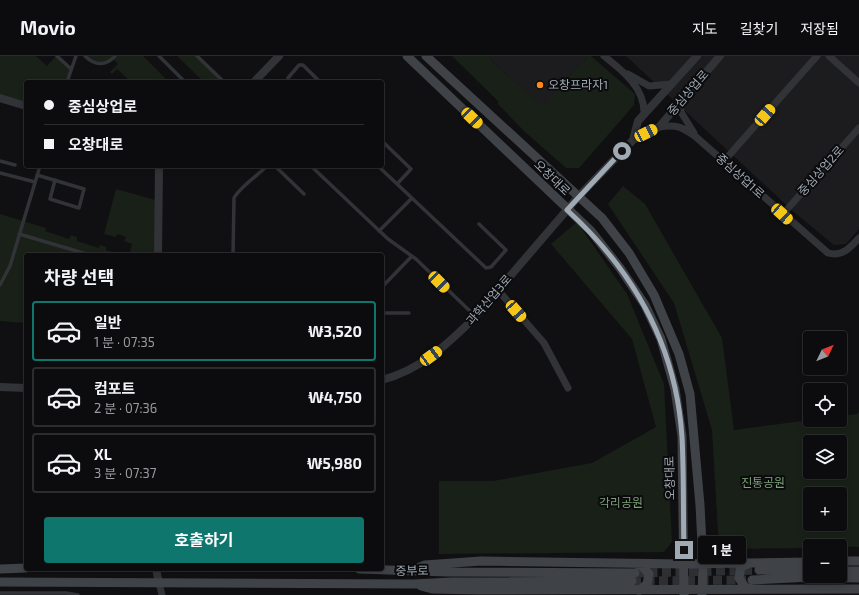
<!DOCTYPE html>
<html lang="ko">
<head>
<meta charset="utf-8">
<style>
  body { margin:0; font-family:"Exo 2","Noto Sans KR",sans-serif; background:#151517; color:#f1f3f6; height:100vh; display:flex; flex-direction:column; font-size:15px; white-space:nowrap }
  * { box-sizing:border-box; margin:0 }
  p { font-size:13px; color:#9a9b9e }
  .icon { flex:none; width:22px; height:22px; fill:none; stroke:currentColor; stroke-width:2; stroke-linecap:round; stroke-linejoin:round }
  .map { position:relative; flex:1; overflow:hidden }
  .drawer { position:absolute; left:24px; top:197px; width:360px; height:318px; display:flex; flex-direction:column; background:#0c0c0e; border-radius:4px; box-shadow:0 2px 6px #0003,0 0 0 1px #2c2c2e }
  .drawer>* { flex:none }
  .top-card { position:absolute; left:24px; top:24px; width:360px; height:88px; border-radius:4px; box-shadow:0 2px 6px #0003,0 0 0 1px #2c2c2e; display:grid; align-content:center; height:88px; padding:0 20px; background:#0c0c0e }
  .needle { width:26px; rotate:47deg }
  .buttons { position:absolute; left:803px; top:275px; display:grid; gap:8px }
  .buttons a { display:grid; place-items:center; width:44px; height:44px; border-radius:4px; background:#0c0c0e; box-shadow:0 2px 6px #0003,0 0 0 1px #2c2c2e; font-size:20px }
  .end { position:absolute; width:18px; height:18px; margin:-9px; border:5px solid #a0aab4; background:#111; box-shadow:0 0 0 2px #111 }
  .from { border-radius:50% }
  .bubble { position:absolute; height:28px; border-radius:4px; background:#0c0c0e; box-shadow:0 2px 6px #0003,0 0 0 1px #2c2c2e; font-size:13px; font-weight:700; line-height:28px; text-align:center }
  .car { position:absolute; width:12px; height:24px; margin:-12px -6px; border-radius:5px; box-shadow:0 0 3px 1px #0007; background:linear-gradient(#f5c518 24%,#345 0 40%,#f5c518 0 76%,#345 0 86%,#f5c518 0) }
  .top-card b { display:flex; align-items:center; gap:14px; height:38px; font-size:15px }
  .top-card b+b { border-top:1px solid #2c2c2e }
  .top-card i { width:10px; height:10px; background:#f1f3f6 }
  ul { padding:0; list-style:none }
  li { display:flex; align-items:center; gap:12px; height:60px; margin:0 8px 6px; padding:0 12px; border:2px solid #2c2c2e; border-radius:4px }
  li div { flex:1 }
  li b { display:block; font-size:15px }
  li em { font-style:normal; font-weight:700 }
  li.current { border-color:#0f766e }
  li>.icon { width:36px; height:36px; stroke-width:1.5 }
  h2 { padding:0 20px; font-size:18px; line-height:48px }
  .action { display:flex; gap:8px; margin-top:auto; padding:8px 20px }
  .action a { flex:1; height:46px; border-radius:4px; background:#0f766e; color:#fff; font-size:16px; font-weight:700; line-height:46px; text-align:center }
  header { display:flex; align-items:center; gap:24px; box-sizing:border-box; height:56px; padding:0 20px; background:#0c0c0e; border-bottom:1px solid #2c2c2e }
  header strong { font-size:19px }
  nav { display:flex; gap:22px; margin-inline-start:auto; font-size:14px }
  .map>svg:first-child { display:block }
  .built { fill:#1c1c1f }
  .green { fill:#182018; fill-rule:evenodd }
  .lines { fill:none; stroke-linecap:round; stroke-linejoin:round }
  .secondary-tunnel { stroke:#2d2f32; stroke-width:9; stroke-dasharray:9 4.5; stroke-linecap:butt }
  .service { stroke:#313337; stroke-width:3.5 }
  .minor { stroke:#313337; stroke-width:7 }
  .tertiary { stroke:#313337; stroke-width:8 }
  .secondary { stroke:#3f4247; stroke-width:9 }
  .route { stroke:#a0aab4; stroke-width:5 }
  .poi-dot { fill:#ff891b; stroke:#0b0b0d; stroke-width:1.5 }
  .labels { text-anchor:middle; stroke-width:4; stroke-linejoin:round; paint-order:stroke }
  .poi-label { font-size:12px; fill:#a0aab4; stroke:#0b0b0d; text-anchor:start }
  .street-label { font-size:12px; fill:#a0aab4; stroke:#0b0b0d }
  .park-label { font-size:12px; fill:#7aa174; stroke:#0b0b0d }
</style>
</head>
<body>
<header>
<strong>Movio</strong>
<nav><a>지도</a><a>길찾기</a><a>저장됨</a></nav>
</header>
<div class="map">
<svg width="859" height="539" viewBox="0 0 859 539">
  <rect width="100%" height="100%" fill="#101012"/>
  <path class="built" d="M489,0h99l-46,51 -47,-43z
    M626,0h233v173l-13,15 -12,1 -39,-32z"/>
  <path class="green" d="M0,0h36l11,10 9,-10 15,13 -4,13h-41v24l-26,-8z
    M86,0h57l26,26h-38l-14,-13 -5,5 -2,-2 8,-8 -5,-5 -17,5z
    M177,0h20l22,21 -4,5h-11z
    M452,0h37l6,8 47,42 46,-50h3l44,38 -1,11 -55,63h-13l-42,-37 -26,-27v-3z
    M623,130l22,18 77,134 12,92 76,-10h30v-4l17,-2 2,-2v135l-49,-1v2l-91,1 -7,-119 -38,-127 -66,-99zM810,386h30v30h-30zM810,438h30v30h-30z
    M116,133l43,12 -1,54h-29l3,-11 -8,-3 2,-4 -9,-3 -1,3 -12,-3z
    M0,158l46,14 -1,3 24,8 2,-4 6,2v4l22,7 1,-3 6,2v3l16,5h-96v68l-26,-2z
    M577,166l50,72 37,90 8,158 -8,10 -225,2v-73h54l99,-18 64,-36 -24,-88 -81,-95z"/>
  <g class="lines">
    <path class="secondary-tunnel" d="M635,517l124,-3
      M632,525l114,-1"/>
    <path class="service" d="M57,0l14,13
      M85,0c10,10 21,10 30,0
      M159,0l26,26
      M197,0l27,26
      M67,26l9,-26
      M289,26l-1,-4 11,-13h4l17,17
      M382,85l29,28 -14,15
      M0,105l15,4
      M275,110l29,28
      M311,110l77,73 28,20 59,57
      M378,110l108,102 5,-1 15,-17 -27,-26
      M0,117l35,9
      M37,119l47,14 -5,19 -29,-9 5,-19
      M379,175l33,-33
      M19,178l71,21
      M233,199l1,-57c5,-10 24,-23 33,-32
      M0,229l10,-19 30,-100
      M382,231l30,-31
      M382,257h27
      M0,537h66l12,2"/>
    <path class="minor" d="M604,0c19,15 41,32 40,58
      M829,0l30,27
      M628,18l21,12 23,-2
      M680,46l1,10 13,21
      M659,71c18,-3 23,0 37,10l132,116c14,4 22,-5 31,-15
      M724,105l93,-105
      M783,158l76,-86
      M498,234l46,53 24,45
      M159,527l3,12"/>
    <path class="tertiary" d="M697,0l-59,65 -5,19 26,-13 61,-71
      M254,26l25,-26
      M0,42l26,8
      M158,199l1,-89
      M382,324c38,-10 66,-36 93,-63l103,-120 55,-57
      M0,331l26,1
      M156,513l3,14"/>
    <path class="secondary" d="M407,0l184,175 29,37 25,37 16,34 14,50 7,47 2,159
      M426,0l176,162 27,35 25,42 25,59 11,40 10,111 3,59 -1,31
      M840,505h19
      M750,507l-9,4 -2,11 6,9 6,2
      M637,508l5,2 7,8 -2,10 -8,7
      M0,513l26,-1
      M359,513l88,3 188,1
      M413,514l12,-5 56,-4 203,3 126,-2
      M759,514l51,1
      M840,515h19
      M752,524l59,-3 48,1
      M0,526l414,2 37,-2 181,-1
      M421,530l11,3 46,1 381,-1"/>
  </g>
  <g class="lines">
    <path class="route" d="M622,95l-55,59c67,61 109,136 115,227 2,38 1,75 2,113"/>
  </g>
  <circle class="poi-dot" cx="540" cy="29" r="4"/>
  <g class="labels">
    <g class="poi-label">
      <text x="548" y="33">오창프라자1</text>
    </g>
    <g class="street-label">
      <text transform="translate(688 37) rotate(-49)" y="4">중심상업로</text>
      <text transform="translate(821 115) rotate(-48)" y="4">중심상업2로</text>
      <text transform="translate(740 120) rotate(42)" y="4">중심상업1로</text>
      <text transform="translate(552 122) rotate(44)" y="4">오창대로</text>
      <text transform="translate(489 244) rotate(-49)" y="4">과학산업3로</text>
      <text transform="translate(670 422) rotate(-91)" y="4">오창대로</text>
      <text transform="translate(412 515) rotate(-1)" y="4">중부로</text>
    </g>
    <g class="park-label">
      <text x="763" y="431">진통공원</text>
      <text x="621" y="451">각리공원</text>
    </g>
  </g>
</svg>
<div class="buttons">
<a><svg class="needle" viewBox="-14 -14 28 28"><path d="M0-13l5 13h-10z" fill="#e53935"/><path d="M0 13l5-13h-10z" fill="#9a9b9e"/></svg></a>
<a><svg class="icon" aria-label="locate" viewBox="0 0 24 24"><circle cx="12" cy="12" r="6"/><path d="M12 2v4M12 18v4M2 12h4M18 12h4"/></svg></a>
<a><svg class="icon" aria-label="layers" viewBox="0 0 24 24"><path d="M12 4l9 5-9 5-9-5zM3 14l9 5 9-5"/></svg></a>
<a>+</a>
<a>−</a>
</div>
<i class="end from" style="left:622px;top:95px"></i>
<i class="end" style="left:684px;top:494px"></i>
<div class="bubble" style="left:698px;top:480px;width:48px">1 분</div>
<i class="car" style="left:765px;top:59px;rotate:41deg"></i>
<i class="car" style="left:472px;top:62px;rotate:134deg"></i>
<i class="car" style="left:646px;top:77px;rotate:63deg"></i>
<i class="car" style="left:782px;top:158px;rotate:132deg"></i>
<i class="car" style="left:439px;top:226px;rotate:135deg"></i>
<i class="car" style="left:516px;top:255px;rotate:139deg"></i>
<i class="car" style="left:431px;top:300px;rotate:54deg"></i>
<div class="top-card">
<b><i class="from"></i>중심상업로</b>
<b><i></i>오창대로</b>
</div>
<section class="drawer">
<h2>차량 선택</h2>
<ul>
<li class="current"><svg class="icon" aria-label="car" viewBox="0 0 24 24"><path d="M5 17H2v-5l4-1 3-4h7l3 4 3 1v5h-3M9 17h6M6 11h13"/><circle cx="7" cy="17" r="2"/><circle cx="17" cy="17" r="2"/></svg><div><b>일반</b><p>1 분 · 07:35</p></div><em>₩3,520</em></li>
<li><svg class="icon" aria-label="car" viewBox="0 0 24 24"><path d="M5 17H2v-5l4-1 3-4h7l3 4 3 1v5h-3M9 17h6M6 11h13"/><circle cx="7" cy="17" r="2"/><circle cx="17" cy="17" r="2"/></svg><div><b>컴포트</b><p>2 분 · 07:36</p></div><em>₩4,750</em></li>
<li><svg class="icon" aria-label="car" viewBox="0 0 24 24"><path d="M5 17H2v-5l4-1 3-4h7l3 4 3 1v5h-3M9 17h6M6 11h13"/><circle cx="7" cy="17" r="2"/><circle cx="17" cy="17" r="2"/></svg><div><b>XL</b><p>3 분 · 07:37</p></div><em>₩5,980</em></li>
</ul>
<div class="action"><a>호출하기</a></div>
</section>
</div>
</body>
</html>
